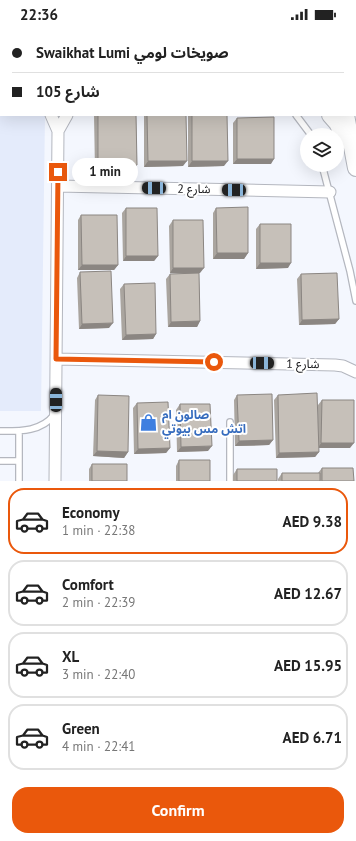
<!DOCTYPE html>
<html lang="en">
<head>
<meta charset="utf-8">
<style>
  body { margin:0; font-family:"PT Sans","Noto Sans Arabic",sans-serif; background:#f6f6f6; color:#222; height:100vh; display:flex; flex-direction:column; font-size:15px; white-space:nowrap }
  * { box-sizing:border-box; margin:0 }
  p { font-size:13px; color:#767676 }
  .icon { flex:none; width:22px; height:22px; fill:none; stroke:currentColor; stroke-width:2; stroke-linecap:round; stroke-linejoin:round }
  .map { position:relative; height:453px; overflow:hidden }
  .panel { display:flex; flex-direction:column; background:#fff; flex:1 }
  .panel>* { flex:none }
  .hud { position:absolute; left:0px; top:0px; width:356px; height:88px; box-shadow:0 4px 16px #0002; display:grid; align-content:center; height:88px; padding:0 12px; background:#fff }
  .tools { position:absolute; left:300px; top:100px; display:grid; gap:8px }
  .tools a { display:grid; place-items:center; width:44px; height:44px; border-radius:50%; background:#fff; box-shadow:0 4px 16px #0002; font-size:20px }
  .end { position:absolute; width:18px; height:18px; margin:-9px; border:5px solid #ea580c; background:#fff; box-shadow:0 0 0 2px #fff }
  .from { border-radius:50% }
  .bubble { position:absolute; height:28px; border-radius:14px; background:#fff; box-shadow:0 4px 16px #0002; font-size:13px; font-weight:600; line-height:28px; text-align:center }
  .car { position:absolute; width:12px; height:24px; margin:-12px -6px; border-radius:5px; box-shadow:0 0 3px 1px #0007; background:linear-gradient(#222 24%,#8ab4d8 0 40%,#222 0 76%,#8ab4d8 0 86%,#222 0) }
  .hud b { display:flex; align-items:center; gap:14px; height:38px; font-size:15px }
  .hud b+b { border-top:1px solid #e0e0e0 }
  .hud i { width:10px; height:10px; background:#222 }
  ul { padding:7px 0 0; list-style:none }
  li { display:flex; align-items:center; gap:12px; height:66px; margin:0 8px 6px; padding:0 4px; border:2px solid #e0e0e0; border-radius:16px }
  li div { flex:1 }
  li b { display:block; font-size:15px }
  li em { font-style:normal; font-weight:600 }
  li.active { border-color:#ea580c }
  li>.icon { width:36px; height:36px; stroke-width:1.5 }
  .cta { display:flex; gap:8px; margin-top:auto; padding:8px 12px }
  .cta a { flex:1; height:46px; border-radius:16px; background:#ea580c; color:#fff; font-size:16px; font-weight:600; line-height:46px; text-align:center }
  .status { display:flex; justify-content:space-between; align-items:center; height:28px; padding:0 20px; background:#fff; direction:ltr }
  .status svg { height:11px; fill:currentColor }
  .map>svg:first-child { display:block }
  .built { fill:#e4ebfb }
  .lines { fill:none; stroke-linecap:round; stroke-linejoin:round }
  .lane-casing { stroke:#b4b7bf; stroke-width:8 }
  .street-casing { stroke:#b4b7bf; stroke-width:13 }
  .secondary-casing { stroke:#b4b7bf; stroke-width:18 }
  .lane { stroke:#fff; stroke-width:5.5 }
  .street { stroke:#fff; stroke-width:11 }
  .secondary { stroke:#fff; stroke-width:16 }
  .wall { fill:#aaa59f }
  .shaded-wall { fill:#8b8682 }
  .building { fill:#c6c0b9; stroke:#8b8682 }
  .route { stroke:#ea580c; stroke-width:5 }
  .labels { text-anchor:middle; stroke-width:4; stroke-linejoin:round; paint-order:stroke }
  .street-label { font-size:12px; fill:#101114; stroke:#fff }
  .shop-label { font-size:12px; font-weight:bold; fill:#366cbe; stroke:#fff; text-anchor:start }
</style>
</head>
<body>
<div class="status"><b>22:36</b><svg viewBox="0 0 49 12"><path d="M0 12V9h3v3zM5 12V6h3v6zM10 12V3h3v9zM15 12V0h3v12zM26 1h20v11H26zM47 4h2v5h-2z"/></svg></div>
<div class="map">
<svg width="356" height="453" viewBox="0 0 356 453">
  <rect width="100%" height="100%" fill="#f4f7fe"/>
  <path class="built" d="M0,66l1,21h44l-4,296h-41z"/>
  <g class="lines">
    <defs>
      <path id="lane" d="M296,87l15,20
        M322,137l28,106 6,30
        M230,394v59
        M0,403c19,0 41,1 54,-16
        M0,433h19
        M19,453v-50"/>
      <path id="street" d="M51,87l7,16 -3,350
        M58,103l9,-16
        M58,158l272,6
        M56,331l279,6 8,1 13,6"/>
      <path id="secondary" d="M320,1v-1
        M0,36h1
        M0,64h1
        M330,87l7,8 9,18
        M346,87l10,53"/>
    </defs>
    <use href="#lane" class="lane-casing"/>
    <use href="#street" class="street-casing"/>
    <use href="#secondary" class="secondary-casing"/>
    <use href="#lane" class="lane"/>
    <use href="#street" class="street"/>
    <use href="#secondary" class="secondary"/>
  </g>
  <path class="wall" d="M94,87h42l1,50 -4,5 -38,1z
    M144,87h42l-3,51 -39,1z
    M189,87h38l-3,51 -36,1v-51z
    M237,90l34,46h-38v-41z
    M126,180l32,48 -4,5h-31l-1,-48z
    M216,180l32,45 -4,6h-31v-46z
    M81,187l37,50 -4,5h-36v-50z
    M173,192l27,53h-1l1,48 -3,6h-29l-2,-48 4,-5 19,-1h-19l-1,-47z
    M260,196l28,44 -32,1v-40z
    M80,244l29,56 -30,1 -2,-51z
    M301,246l38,45 -4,5 -36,1 -2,-46z
    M124,256l32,50 -3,5 -31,1 -2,-51z
    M98,367l30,57 -4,6 -31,-2 2,-56z
    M237,367l36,45 -4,5 -34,1 -1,-46z
    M278,367l40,31v-21l4,-5 28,48h-32l1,4 -4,5 -39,1 -2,-58z
    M137,375l33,45 -4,5 -32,1 -1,-46z
    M180,376l28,47 -31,1 -1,-42z
    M179,432l31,21h-34v-15z
    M92,436l35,17h-38v-12z
    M322,440l32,13h-76v-2l4,-6h36z
    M237,441l40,12h-44v-6z"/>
  <path class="shaded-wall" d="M0,0h4v1h-3v5h-1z
    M15,0h15l-1,1h-14z
    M237,131h37l-3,5h-38z
    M148,133h39l-4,5 -39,1z
    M192,133h36l-4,5 -36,1z
    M98,137h39l-4,5 -38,1z
    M217,225h31l-4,6h-31z
    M126,228h32l-4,5h-31z
    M260,235h31l-3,5 -32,1z
    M82,237h36l-4,5h-36z
    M173,240h31l-4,5h-30z
    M339,291l-4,5 -36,1 3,-5z
    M200,293l-3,6h-29l3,-5z
    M113,295l-4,5 -30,1 3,-5z
    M156,306l-3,5 -31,1 4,-5z
    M273,412l-4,5 -34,1 4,-5z
    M321,415h33l-4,5h-32z
    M212,418l-4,5 -31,1 4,-5z
    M170,420l-4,5 -32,1 4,-5z
    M97,423l31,1 -4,6 -31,-2z
    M319,424l-4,5 -39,1 3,-5z"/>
  <path class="building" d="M69,0h35v1h-35z
    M98,87h38l1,50h-39z
    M147,87h39l1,46h-39z
    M192,87h35l1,46h-36z
    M274,89v42h-37v-41z
    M248,179v46h-31l-1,-45z
    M126,180h31l1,48h-32z
    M81,187h36l1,50h-36z
    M173,192h30l1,48h-31z
    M260,196h31v39h-31z
    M111,243l2,52 -31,1 -2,-52z
    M199,245l1,48 -29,1 -1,-48z
    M337,245l2,46 -37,1 -1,-46z
    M155,255l1,51 -30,1 -2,-51z
    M317,365l2,59 -40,1 -1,-58z
    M272,366l1,46 -34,1 -2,-46z
    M98,367l31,1 -1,56 -31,-1z
    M322,372h32v43h-33z
    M168,374l2,46 -32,1 -1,-46z
    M180,376h30l2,42 -31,1z
    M179,432h31v21h-31z
    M92,436h35v17h-35z
    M322,440h31l1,13h-32z
    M237,441h40v12h-40z
    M282,445h38v8h-38z"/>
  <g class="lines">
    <path class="route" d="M58,144l-2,187 158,3"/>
  </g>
  <defs>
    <symbol id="shop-bare" viewBox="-9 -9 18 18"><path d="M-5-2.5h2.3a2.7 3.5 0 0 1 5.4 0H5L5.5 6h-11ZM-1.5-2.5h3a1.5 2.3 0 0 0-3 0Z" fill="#3f7fe0" stroke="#fff" stroke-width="2.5" paint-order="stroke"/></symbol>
  </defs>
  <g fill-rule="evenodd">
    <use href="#shop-bare" x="136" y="382" width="25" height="25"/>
  </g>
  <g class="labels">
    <g class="street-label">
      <text transform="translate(194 161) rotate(1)" y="4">شارع 2</text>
      <text transform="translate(303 336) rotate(1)" y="4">شارع 1</text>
    </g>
    <g class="shop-label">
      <text x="162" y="391">صالون ام<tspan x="162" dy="14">اتش مس بيوتي</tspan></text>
    </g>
  </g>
</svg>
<div class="tools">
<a><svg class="icon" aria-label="layers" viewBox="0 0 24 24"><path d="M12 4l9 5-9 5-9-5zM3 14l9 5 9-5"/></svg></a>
</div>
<i class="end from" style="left:214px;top:334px"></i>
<i class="end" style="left:58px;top:144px"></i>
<div class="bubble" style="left:72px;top:130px;width:66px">1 min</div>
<i class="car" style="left:154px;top:160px;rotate:271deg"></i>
<i class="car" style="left:234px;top:162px;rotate:271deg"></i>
<i class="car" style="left:262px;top:335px;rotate:91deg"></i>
<i class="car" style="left:56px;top:372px;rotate:0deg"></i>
<div class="hud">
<b><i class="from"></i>Swaikhat Lumi صويخات لومي</b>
<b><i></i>شارع 105</b>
</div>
</div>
<section class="panel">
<ul>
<li class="active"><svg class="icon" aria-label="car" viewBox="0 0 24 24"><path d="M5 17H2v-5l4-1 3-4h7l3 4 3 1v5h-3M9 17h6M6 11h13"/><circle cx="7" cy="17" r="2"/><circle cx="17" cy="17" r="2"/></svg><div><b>Economy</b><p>1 min · 22:38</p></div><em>AED 9.38</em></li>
<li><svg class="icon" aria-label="car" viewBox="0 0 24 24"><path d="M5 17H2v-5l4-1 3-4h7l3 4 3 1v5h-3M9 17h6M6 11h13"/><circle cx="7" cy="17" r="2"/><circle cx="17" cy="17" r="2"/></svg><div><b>Comfort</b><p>2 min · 22:39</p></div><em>AED 12.67</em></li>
<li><svg class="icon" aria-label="car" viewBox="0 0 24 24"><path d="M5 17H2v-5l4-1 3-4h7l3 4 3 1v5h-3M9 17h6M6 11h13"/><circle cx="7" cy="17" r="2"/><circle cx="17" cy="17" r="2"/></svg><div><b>XL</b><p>3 min · 22:40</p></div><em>AED 15.95</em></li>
<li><svg class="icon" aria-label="car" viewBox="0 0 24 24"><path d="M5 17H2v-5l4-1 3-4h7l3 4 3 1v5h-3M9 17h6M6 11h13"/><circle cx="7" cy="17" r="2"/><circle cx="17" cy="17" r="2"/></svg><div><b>Green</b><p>4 min · 22:41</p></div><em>AED 6.71</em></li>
</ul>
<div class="cta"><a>Confirm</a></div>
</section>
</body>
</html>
